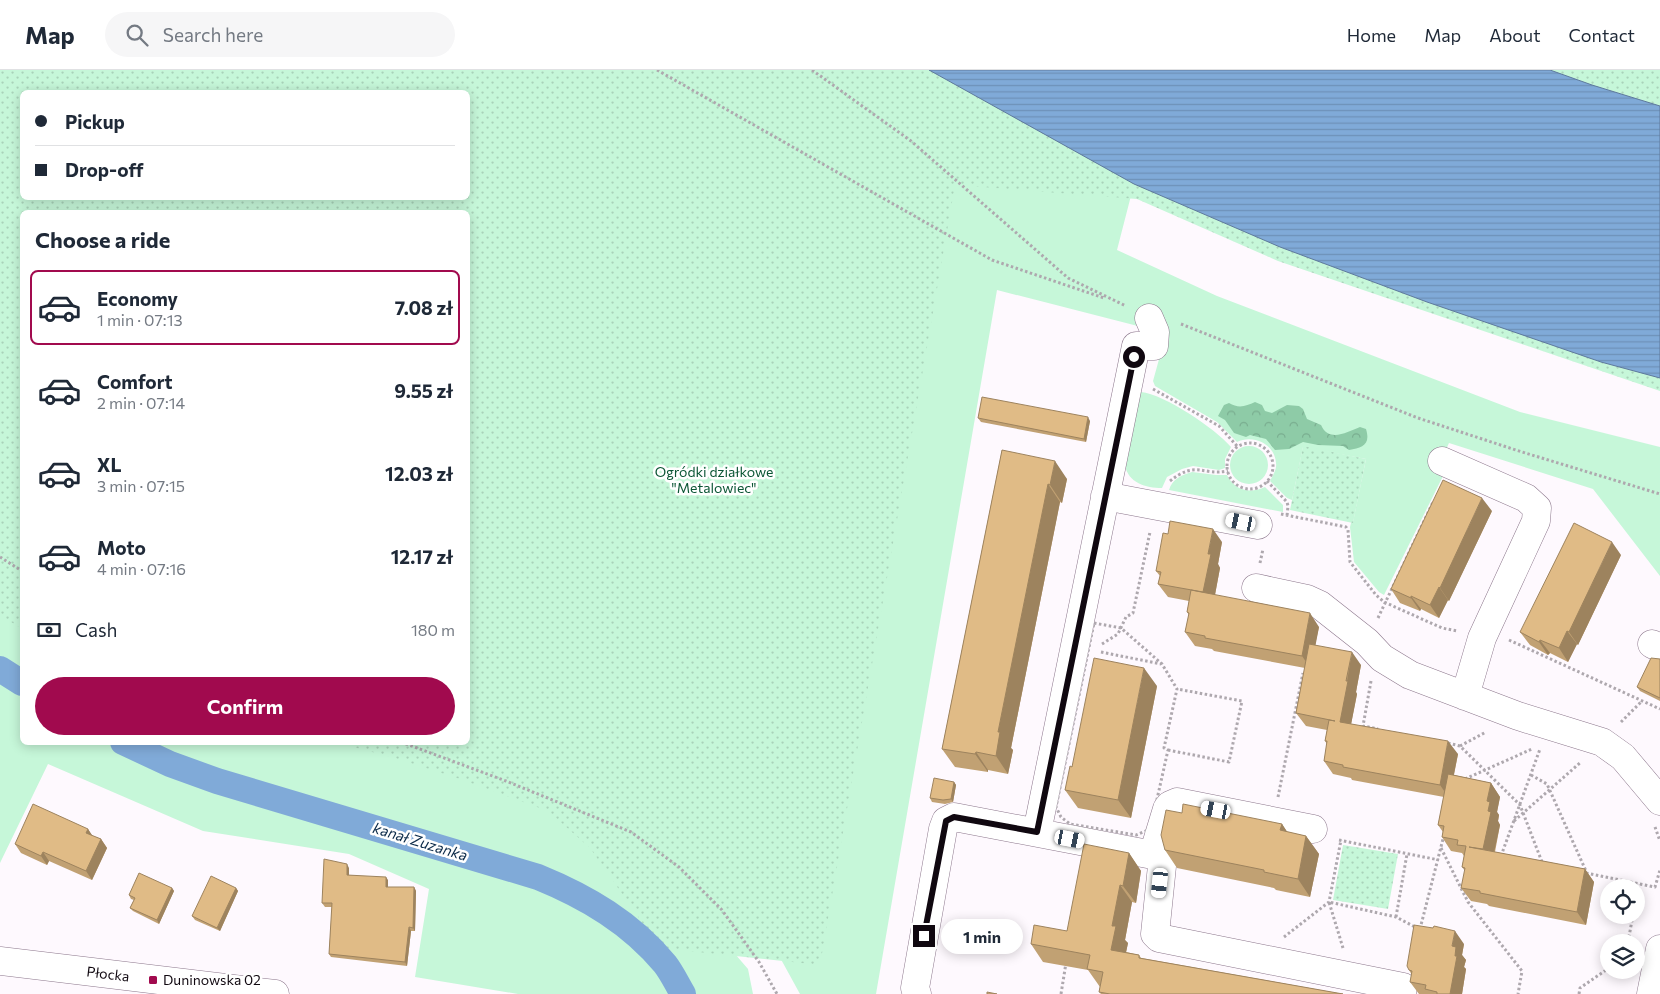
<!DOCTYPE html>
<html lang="en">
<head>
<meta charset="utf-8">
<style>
  body { margin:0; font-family:Commissioner,sans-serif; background:#f6f6f7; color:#1f2937; height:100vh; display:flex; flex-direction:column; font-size:19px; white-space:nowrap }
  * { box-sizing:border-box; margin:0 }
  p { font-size:16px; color:#747a83 }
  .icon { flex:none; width:28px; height:28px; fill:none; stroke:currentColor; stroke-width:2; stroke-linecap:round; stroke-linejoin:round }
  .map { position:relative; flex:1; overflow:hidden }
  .side { position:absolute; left:20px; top:140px; width:450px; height:535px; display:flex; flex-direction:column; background:#fff; border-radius:8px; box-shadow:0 2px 12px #0003 }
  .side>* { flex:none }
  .guide { position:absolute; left:20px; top:20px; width:450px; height:110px; border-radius:8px; box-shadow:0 2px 12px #0003; display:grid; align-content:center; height:110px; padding:0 15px; background:#fff }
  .tools { position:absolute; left:1600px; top:809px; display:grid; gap:10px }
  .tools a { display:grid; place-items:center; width:45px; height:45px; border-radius:50%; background:#fff; box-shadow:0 2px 12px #0003; font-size:25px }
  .end { position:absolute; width:22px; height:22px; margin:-11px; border:6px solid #100810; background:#fff; box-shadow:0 0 0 2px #fff }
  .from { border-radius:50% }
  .bubble { position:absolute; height:35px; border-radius:18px; background:#fff; box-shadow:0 2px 12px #0003; font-size:16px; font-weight:700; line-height:35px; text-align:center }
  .car { position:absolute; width:15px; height:30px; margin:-15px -8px; border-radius:6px; box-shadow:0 0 4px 1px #0007; background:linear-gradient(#fff 24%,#345 0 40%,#fff 0 76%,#345 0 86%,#fff 0) }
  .guide b { display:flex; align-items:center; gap:18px; height:48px; font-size:19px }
  .guide b+b { border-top:1px solid #e0e1e3 }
  .guide i { width:12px; height:12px; background:#1f2937 }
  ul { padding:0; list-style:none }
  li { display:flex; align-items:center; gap:15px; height:75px; margin:0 10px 8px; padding:0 5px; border:2px solid transparent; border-radius:8px }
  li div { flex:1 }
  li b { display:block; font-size:19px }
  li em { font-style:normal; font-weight:700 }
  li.selected { border-color:#a10a4e }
  li>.icon { width:45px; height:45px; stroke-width:1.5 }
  h2 { padding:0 15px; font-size:22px; line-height:60px }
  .pay { display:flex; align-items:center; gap:12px; height:55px; padding:0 15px; font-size:19px }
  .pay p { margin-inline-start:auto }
  .cta { display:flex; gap:10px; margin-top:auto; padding:10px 15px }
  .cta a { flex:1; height:58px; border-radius:30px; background:#a10a4e; color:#fff; font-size:20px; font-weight:700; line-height:58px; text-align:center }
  header { display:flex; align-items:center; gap:30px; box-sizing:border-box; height:70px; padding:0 25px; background:#fff; border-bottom:1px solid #e0e1e3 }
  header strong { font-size:24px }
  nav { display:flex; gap:28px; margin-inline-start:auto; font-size:18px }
  .search { width:350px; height:45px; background:#f6f6f7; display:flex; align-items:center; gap:12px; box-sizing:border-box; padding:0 18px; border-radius:28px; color:#747a83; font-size:19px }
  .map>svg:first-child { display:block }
  .green { fill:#c6f7d9; fill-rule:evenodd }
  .forest { fill:url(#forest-crowns) }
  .park { fill:url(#park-dots); fill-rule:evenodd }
  .water { fill:url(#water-rules); stroke:#5e799c }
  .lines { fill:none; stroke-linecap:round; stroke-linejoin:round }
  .canal { stroke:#80aad8; stroke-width:26 }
  .minor-casing { stroke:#8c778c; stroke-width:29 }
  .path { stroke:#aea8ae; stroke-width:3; stroke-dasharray:2.5 2.5; stroke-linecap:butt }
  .minor { stroke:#fff; stroke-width:28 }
  .wall { fill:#c1a173 }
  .shaded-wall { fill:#9d835e }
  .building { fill:#e0bb86; stroke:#9d835e }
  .route { stroke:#100810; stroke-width:6 }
  .poi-dot { fill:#a10a4e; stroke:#fff; stroke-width:2 }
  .labels { text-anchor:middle; stroke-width:5; stroke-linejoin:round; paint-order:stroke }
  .park-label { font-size:14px; fill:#0b5635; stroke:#fff }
  .street-label { font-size:14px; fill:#100810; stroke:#fff }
  .poi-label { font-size:14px; fill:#100810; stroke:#fff; text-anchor:start }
  .water-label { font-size:15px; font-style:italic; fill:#0c2b49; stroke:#fff }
</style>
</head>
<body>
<header>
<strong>Map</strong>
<div class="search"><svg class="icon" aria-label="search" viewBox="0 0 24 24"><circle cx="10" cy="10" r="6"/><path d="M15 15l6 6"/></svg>Search here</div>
<nav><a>Home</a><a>Map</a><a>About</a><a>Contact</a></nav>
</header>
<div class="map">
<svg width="1660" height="924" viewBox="0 0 1660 924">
  <defs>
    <pattern id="forest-crowns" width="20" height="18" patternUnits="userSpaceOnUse" patternTransform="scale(1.25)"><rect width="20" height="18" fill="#8ecba7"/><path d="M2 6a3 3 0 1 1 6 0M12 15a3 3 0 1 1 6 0" fill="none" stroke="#79ad8f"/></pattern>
    <pattern id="park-dots" width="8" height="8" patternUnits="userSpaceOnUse" patternTransform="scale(1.25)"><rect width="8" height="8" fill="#c6f7d9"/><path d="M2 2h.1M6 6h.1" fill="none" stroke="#a9d2b9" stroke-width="1.8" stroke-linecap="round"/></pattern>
    <pattern id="water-rules" width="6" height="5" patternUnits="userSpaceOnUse" patternTransform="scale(1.25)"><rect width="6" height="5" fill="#80aad8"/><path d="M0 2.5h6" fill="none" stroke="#6e91b8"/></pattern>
  </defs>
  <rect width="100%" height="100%" fill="#fef9fe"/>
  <path class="green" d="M0,0h928l206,114 -17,66 100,46 303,116 140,35v129l-67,-87 -144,-46 -7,15 5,10 -63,127 -5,-3 -25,-30 -4,-35 1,-4 2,-1 13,-63 -63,-12 -11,53 -5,-2 -17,-17c3,-6 7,-12 6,-18 -1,-19 -23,-29 -39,-21l-20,-20 -62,-36 -2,-5 13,-47 -1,-1 -168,-43 -121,704h-76l-83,-151 -249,-101v-530h-446zM22,22h446v106h-446z
    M1141,322c23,2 75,37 90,55l-6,12v9l-6,2 -26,-4 -11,3 -15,8 -5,11c-16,0 -34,-5 -37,-23l14,-72z
    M1230 395a19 19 0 1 1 38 0a19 19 0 1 1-38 0Z
    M1192,402l24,3h11c8,16 23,19 38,12l18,18v7l-114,-22c3,-11 13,-15 23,-18z
    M0,502l22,14v156l351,1 183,66 103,57 89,103 5,25h-235l-103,-17 14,-88 -80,-35 -146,-23 -155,-67 -48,99z"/>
  <path class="forest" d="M1255,332l7,3 3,6 7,2 15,-8 12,1 4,3 4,10 14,6c8,18 26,7 39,2l6,2c5,16 -4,19 -17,21l-6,-4 -25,-1 -15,-3 -14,7 -14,1 -9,-11 -16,-4 -4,2 -12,-4 -9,-13 -7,-4 6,-11 5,-2c10,6 17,3 26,-1z"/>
  <path class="park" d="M0,0h1660v321l-382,-130 -141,-62 -182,-14 -135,780 -160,-17 -70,-100 -42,-37 -88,-32 -65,-21 -57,-15 130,-1v-530h-446v417l-22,-14zM22,22h446v106h-446z
    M1303,376l63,13 -13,64 -63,-13z
    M1343,775l55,9 -10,55 -55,-9z"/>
  <path class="water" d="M929,0h621l42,15 68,21v272l-59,-16 -174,-60 -147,-55 -146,-63z"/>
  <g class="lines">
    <path class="canal" d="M0,599l22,14
      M123,672l47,22 47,17 321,96c49,20 93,46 127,87 7,9 12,20 18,30"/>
    <defs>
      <path id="minor" d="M1442,391l84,37 11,10 -1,13 -54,117 -17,58
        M1105,426l153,29
        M1256,518l51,11 13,6 47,37 15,16 28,17 108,41 84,26 21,15 37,44
        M1652,574l8,4
        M1037,762l99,-486h18l1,-14 -6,-14
        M1153,785l14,-46 3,-4 7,-3 136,27
        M0,891l275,33
        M917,924l-2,-6 28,-159 3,-8 8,-4 199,38 6,4 3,7 -7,68 4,4 244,49 -1,7
        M1651,924l9,-45"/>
    </defs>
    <use href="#minor" class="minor-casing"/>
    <path class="path" d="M657,0l335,190 112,38
      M812,0l99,71 157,137 58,28
      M1181,254l237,94 104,34 138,42
      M1153,319l66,37 18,20
      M1227 396a23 23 0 1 1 46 0a23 23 0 1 1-46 0Z
      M1170,411c26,-21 33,-5 58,-10
      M1267,411l20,21 1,4 -1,10
      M1281,444l65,13 2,3 2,32 26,33 8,7 58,26 15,3
      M0,487l22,14
      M1260,493l3,-14
      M1378,548l55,-116
      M1094,553l27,5 41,36 15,25 -13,59 4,2 -17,76 -5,5 -10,4 -66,-11 -9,-7 -5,-10z
      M1509,570l151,69
      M1102,574l16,-10 8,-17 7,-4 17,-81
      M1101,582l60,12
      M1371,611l-8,45 15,3
      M1621,652l21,-21
      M401,672l105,39 125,51 48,35 43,43 37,52 18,32
      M1448,673l12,3 60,59 22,57
      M1460,676l26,-14
      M1168,680l61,12 13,-61 -65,-12
      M1531,705l16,9 39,87
      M1465,709l67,-30
      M1278,727l25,-124
      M1514,751l67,-59
      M1655,757l5,14
      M1339,770l100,20
      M1441,778l27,54 54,69 -4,23
      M1501,786l39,-107
      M1586,803l69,14 5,-17
      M1636,829l3,-15
      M1396,847l11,-63
      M1420,859l24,-94
      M1284,867l45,-35 12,-62
      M1628,872l5,-27
      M1343,878l-14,-46 67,15 21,11
      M1061,924l5,-31
      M1579,924l1,-6 29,-20"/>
    <use href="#minor" class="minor"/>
  </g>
  <path class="wall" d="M978,348l112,3 -4,21 -105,-20z
    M1002,380l65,29 -5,24 -2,-1 -49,246 2,2 -5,24 -20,-4v2l-33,-5 -13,-18z
    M1492,441l-43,90 -1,-1 -9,18 -18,-9 -1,2 -20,-8 -9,-14z
    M1222,472l-4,22 2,4 -5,27 104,32 -4,18 46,20 -5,27 1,2 -6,30 107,30 -4,21 37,8 9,14 -3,15 2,3 -1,6 2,4 -5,27 90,17 9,13 -8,43 -97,-19 -2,-2 -16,-3 -10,-13 4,-17 -3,-4 2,-11 -2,-3 -11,-2 -9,-14 1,-5 -5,-7 6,-28 -92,-17 -1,-2 -18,-4 -9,-13 3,-17 -2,-3 2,-11 -21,-4 -10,-13 9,-45 -91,-17 -2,-2 -17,-3 -10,-14 4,-17 -2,-3 2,-11 -21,-4 -10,-13 2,-8 -4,-5z
    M1621,485l-43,90 -1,-1 -9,18 -18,-9 -2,2 -18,-10 -10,-13z
    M1660,589v42l-20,-10 -3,-4z
    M1157,616l-26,132 -53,-10 -13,-18 7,-23z
    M954,712l2,3 -3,17 -8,2 -13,-2 -2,-4z
    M1182,743l100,11 5,8 19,4 13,18 -9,43 -34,-7 -2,-2 -97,-20 -12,-18z
    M88,759l4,7 9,3 6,9 -15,32 -43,-19 -2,4 -26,-12 -6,-9z
    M1129,783l12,18 -5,32 -4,-1 -7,38 3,3 -2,9 13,3 2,3 202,36h-242l-2,-2 1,-5 -12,-17 -45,-8 -12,-18 36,-13z
    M349,798v7l39,5v7h26l2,4 -1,40h-4l-4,35 -76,-9 -2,-3 3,-47h-7l-3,-4z
    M172,818l2,3 -15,33 -26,-13 -3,-3 4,-8 -3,-1 -2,-4z
    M236,818l2,3 -18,40 -25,-11 -3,-4z
    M1464,874l-2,11 4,5 -2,7 2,2 -4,25h-43l-9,-12 2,-7 -3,-5z"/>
  <path class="shaded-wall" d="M1088,347l2,4 -4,21 -2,-3z
    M1055,391l12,18 -5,24 -12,-18z
    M1048,414l12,18 -49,246 2,2 -5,24 -12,-18 2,-24z
    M1482,428l10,13 -43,90 -9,-13z
    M1213,459l9,13 -4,22 2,4 -7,37 -10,-13 5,-38z
    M1612,472l9,13 -43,90 -9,-13z
    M1439,517l9,13 -9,18 -9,-13z
    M1411,526l10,13 -1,2 -9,-13z
    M1310,543l9,14 -8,42 -9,-13z
    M1567,561l10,13 -9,18 -9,-14z
    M1540,570l10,13 -2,2 -9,-13z
    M1352,582l9,13 -5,27 1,2 -8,41 -9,-13z
    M1144,598l13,18 -26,132 -13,-18z
    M1448,671l10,13 -9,44 -9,-13z
    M976,682l12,18v2l-13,-18z
    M954,712l2,3 -3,17 -2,-3z
    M1491,713l9,14 -3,15 2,3 -1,6 2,4 -8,37 -9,-13 5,-38 -1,-10z
    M1282,754l12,18 -14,-12z
    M88,759l6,9 -8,-5z
    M1306,766l13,18 -9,43 -12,-18z
    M101,769l6,9 -15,32 -6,-9z
    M43,782l6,9 -2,4 -6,-9z
    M1129,783l12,18 -5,32 -13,-17z
    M347,794l2,4v10l-2,-3z
    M1585,799l9,13 -8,43 -9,-13z
    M386,807l2,3v10l-2,-3z
    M1120,815l12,17 -7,38 3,3 -5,24 -12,-17 1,-24z
    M414,817l2,4 -1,40 -2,-3z
    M172,818l2,3 -15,33 -2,-4z
    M236,818l2,3 -18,40 -3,-3z
    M409,857l2,4 -4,35 -2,-4z
    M1455,861l9,13 -2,11 4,5 -2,7 2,2 -4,25h-12l5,-38 -3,-10z"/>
  <path class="building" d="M982,327l106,20 -4,22 -106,-21z
    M1002,380l53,11 -5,24 -2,-1 -50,248h2l-4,24 -20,-4 -1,2 -33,-5z
    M1443,410l39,18 -42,90 -1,-1 -9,18 -19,-9v2l-20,-9z
    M1170,451l43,8 -5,25h3l-8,38 -45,-8 3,-12 -5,-1 7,-38 5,1z
    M1574,453l38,19 -43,90 -2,-1 -8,17 -19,-8 -1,2 -19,-10z
    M1191,520l119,23 -8,43 -97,-18v-2l-20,-4 4,-19 -2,-1z
    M1309,574l43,8 -6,29h2l-8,41 108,19 -8,44 -97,-18v-2l-19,-4 3,-20h-2l4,-21 6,1 -39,-8z
    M1094,588l50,10 -26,132 -53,-10 5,-24 2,1z
    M1651,588l9,1v39l-23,-11z
    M1448,704l43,9 -4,18 3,1 -2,9 3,1 -8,37 -14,-2 116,22 -8,43 -97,-19v-2l-19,-3 4,-20 -3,-1 4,-21 -9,-1 1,-5 -16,-3 2,-11 -6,-1z
    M934,708l20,4 -3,17 -8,1 -13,-2z
    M33,734l55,25 -2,4 15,6 -15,32 -43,-19 -2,4 -26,-12z
    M1183,734l99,20 -2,6 26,6 -8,43 -34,-7v-2l-99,-20 -4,-15 5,-25 16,3z
    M1084,774l45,9 -6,33 -3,-1 -8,41h4l-5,24 28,5v3l204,36h-233l-11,-2 4,-20 -16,-3 3,-14 -59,-11 3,-19 33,6z
    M324,789l23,5v11l39,2v10h28l-1,41 -4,-1 -4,35 -76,-8 3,-51h-10z
    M139,803l33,15 -15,32 -27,-12 5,-10 -6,-3z
    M211,806l25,12 -19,40 -25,-12z
    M1414,855l19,3 1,-2 21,5 -3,15 4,1 -1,9h2l-7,38h2h-15v-2l-12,-3 1,-4 -16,-3 2,-11 -3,-1 -2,-4z
    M987,922l10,2h-10z"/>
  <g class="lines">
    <path class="route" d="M924,866l22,-115 8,-4 83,15 97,-475"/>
  </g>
  <rect class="poi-dot" x="148" y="905" width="10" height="10" rx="2.5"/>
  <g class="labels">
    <g class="park-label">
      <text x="714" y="407">Ogródki działkowe<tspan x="714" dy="16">"Metalowiec"</tspan></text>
    </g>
    <g class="street-label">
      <text transform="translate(108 904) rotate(7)" y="5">Płocka</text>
    </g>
    <g class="poi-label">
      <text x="163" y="915">Duninowska 02</text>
    </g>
    <g class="water-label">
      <text transform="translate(420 772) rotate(17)" y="5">kanał Zuzanka</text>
    </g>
  </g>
</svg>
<div class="tools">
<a><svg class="icon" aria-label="locate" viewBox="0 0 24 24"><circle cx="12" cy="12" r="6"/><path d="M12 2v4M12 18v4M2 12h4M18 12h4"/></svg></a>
<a><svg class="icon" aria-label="layers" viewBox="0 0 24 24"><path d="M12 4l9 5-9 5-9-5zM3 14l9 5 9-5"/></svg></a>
</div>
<i class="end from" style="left:1134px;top:287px"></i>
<i class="end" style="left:924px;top:866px"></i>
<div class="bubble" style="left:941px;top:849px;width:82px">1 min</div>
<i class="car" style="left:1241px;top:452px;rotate:282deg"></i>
<i class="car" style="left:1216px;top:740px;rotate:281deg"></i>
<i class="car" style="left:1070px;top:769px;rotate:101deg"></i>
<i class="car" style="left:1160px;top:813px;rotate:186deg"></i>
<div class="guide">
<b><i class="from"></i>Pickup</b>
<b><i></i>Drop-off</b>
</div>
<section class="side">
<h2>Choose a ride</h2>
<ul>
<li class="selected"><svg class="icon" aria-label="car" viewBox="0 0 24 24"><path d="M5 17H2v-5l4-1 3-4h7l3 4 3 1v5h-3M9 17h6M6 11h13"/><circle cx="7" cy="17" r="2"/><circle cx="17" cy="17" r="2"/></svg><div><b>Economy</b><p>1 min · 07:13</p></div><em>7.08 zł</em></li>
<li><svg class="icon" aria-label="car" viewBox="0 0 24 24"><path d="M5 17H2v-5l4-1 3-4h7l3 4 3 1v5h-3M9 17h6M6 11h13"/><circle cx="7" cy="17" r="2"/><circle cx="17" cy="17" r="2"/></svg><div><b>Comfort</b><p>2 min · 07:14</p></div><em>9.55 zł</em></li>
<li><svg class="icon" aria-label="car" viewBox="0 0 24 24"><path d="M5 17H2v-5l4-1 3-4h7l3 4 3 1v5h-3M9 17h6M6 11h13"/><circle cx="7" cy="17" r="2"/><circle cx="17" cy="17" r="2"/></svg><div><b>XL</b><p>3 min · 07:15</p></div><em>12.03 zł</em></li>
<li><svg class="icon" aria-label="car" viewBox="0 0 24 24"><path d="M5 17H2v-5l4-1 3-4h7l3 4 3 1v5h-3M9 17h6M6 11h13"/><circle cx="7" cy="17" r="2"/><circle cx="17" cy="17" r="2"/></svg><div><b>Moto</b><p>4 min · 07:16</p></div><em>12.17 zł</em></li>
</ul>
<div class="pay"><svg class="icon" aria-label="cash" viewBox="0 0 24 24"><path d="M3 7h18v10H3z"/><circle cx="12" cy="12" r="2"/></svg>Cash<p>180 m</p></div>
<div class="cta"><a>Confirm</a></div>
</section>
</div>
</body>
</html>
